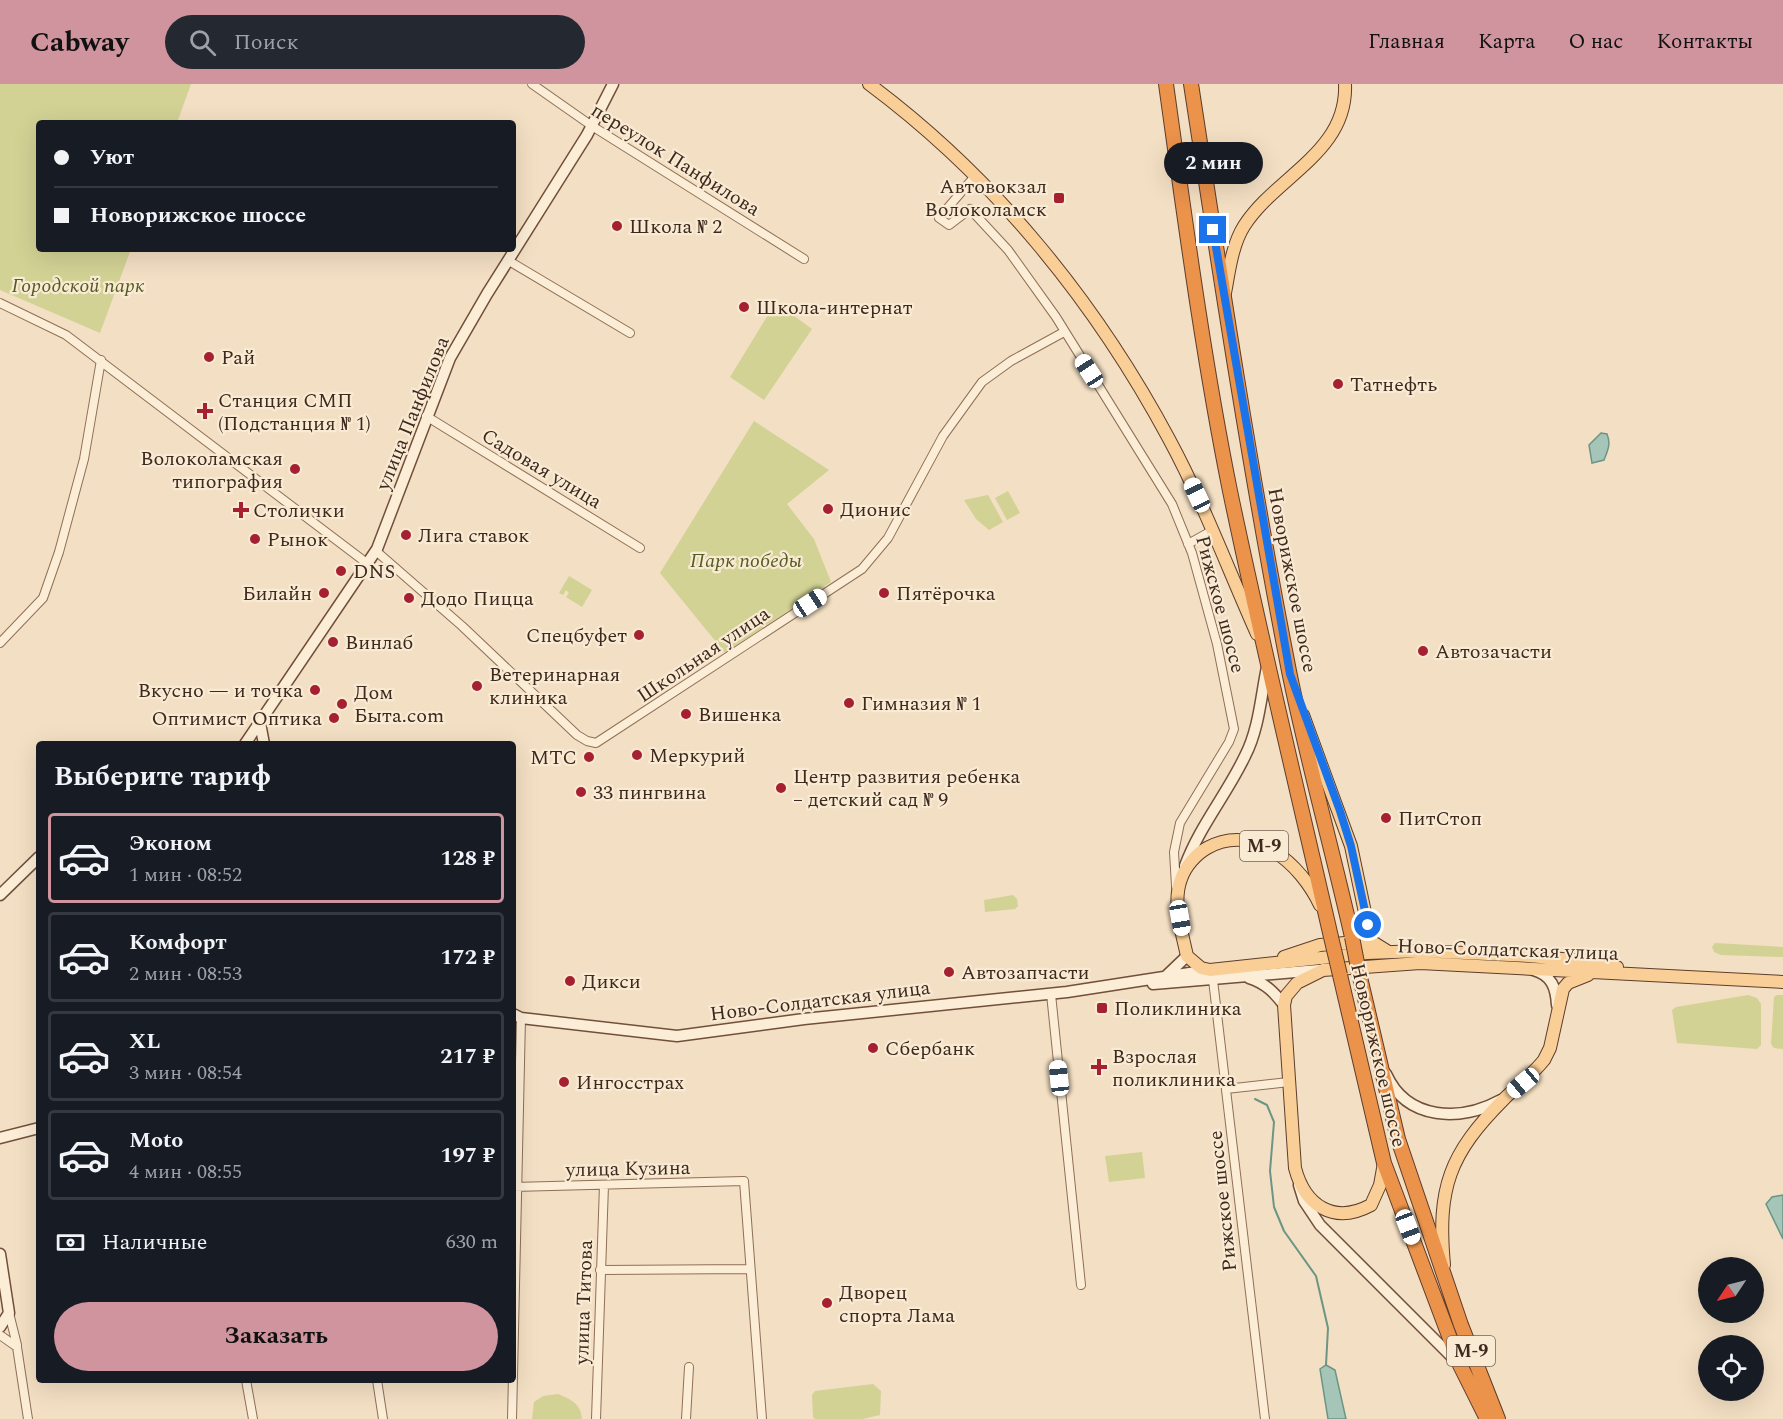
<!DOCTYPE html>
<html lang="ru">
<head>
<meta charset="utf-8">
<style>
  body { margin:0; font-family:Spectral,serif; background:#242831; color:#f1f3f6; height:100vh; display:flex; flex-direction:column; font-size:22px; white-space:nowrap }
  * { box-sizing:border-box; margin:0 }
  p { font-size:20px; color:#9ea1a6 }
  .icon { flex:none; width:33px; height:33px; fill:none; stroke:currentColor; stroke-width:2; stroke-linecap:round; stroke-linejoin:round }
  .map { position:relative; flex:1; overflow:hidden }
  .details { position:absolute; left:36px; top:657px; width:480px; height:642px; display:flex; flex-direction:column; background:#171b24; border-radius:6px; box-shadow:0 6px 24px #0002 }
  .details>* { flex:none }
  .guide { position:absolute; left:36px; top:36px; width:480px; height:132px; border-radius:6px; box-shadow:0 6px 24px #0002; display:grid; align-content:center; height:132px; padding:0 18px; background:#171b24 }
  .needle { width:39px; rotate:235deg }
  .controls { position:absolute; left:1698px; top:1173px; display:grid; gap:12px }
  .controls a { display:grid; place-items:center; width:66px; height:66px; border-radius:50%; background:#171b24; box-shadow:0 6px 24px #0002; font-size:30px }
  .end { position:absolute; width:27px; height:27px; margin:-14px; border:8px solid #1a73e8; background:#fff; box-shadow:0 0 0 3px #fff }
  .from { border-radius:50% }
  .bubble { position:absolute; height:42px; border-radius:21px; background:#171b24; box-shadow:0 6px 24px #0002; font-size:20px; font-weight:700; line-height:42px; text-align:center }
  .car { position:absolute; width:18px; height:36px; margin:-18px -9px; border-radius:8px; box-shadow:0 0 4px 2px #0007; background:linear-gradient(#fff 24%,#345 0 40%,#fff 0 76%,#345 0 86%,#fff 0) }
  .guide b { display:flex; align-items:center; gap:21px; height:57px; font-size:22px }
  .guide b+b { border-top:2px solid #363941 }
  .guide i { width:15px; height:15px; background:#f1f3f6 }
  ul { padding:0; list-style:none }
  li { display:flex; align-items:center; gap:18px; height:90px; margin:0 12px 9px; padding:0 6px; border:3px solid #363941; border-radius:6px }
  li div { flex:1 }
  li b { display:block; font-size:22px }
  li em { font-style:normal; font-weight:700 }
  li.current { border-color:#cf949d }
  li>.icon { width:54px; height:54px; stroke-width:1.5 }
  h2 { padding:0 18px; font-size:27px; line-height:72px }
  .pay { display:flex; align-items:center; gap:15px; height:66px; padding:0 18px; font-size:22px }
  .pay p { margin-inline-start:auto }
  .cta { display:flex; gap:12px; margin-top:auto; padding:12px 18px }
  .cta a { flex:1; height:69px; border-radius:36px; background:#cf949d; color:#111; font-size:24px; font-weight:700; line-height:69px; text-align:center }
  header { display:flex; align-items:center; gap:36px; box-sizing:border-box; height:84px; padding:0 30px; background:#cf949d; color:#111 }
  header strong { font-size:28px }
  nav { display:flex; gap:33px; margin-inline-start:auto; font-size:21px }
  .search { width:420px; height:54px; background:#242831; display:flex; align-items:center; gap:15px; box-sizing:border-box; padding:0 21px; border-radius:33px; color:#9ea1a6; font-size:22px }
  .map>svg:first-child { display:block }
  .green { fill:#d2d295 }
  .water { fill:#a5c5b8; stroke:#6b9585; stroke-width:1.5 }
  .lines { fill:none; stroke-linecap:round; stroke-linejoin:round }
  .stream { stroke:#6b9585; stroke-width:2 }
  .street-casing { stroke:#8f6f57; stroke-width:10 }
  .secondary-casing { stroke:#714f3a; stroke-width:13 }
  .primary-casing { stroke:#5d3d2c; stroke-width:14 }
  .highway-casing { stroke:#5d3d2c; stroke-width:16 }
  .street { stroke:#fcedd7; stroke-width:8 }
  .secondary { stroke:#fcedd7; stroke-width:10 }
  .primary { stroke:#f9cf97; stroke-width:12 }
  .highway { stroke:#eb924b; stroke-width:14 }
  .highway-bridge-casing { stroke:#5d3d2c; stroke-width:16; stroke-linecap:butt }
  .highway-bridge { stroke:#eb924b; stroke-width:14 }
  .route { stroke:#1a73e8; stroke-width:8 }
  .poi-dot { fill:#a52031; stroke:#f9ead4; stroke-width:2 }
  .labels { text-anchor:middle; stroke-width:4.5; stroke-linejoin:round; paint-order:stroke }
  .shield { fill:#f9ead4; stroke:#766354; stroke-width:1.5 }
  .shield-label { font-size:18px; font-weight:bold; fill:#3e291d }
  .street-label { font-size:20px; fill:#3e291d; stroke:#f9ead4 }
  .poi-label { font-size:20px; fill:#3e291d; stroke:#f9ead4; text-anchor:start }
  .park-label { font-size:20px; font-style:italic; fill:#545c21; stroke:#f9ead4 }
</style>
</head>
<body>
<header>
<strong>Cabway</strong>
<div class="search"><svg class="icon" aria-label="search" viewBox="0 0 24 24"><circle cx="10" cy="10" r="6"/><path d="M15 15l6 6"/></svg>Поиск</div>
<nav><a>Главная</a><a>Карта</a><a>О нас</a><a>Контакты</a></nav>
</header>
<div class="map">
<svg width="1783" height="1335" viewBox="0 0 1783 1335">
  <rect width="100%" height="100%" fill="#f3dfc3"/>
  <path class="green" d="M0,0h191l-14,39h-138v126h92l-31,84 -100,-43z
    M771,226l19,3 22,16 -48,71 -34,-23z
    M754,337l75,49 -42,34 27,35 17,43 -106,71 -65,-80z
    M1008,407l12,22 -13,7 -12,-22z
    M988,411l15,27 -14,8 -13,-11 -12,-19z
    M569,492l23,14 -10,17 -16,-10 3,-4 -3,-3 -3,5 -4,-2z
    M1013,811l4,4 1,7 -3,3 -30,3 -1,-12z
    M1715,859l68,4v10l-62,-2 -7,-3 -2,-5z
    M1748,911l9,3 4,6v41l-4,4 -80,-6 -5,-33 4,-3z
    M1777,911h6v54l-9,-1 -3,-4 3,-47z
    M1142,1068l3,26 -36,4 -4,-26z
    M873,1300l8,7 -1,24 -18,4h-47l-2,-2 -1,-22 3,-4z
    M558,1310c13,5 23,10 24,25h-50l2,-17 9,-6z"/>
  <path class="water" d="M1601,349l6,1c4,10 1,16 -3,26l-12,3 -3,-18z
    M1783,1111v44l-17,-35 6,-7z
    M1326,1281l9,5 11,49h-18l-8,-50z"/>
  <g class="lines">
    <path class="stream" d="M1255,1015l12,6 7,17 -4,49 4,36 10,24 32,45 12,52 -2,37"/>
    <defs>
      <path id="street" d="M532,0l60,42 212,133
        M975,92l-36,42 10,7 21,-16 38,41 48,67 116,187 20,49 25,91 17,85 -5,13 -49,81 -6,29 2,34
        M509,177l121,72
        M0,219l66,32 302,229
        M426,332l214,132
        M1188,460l25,-14
        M376,467l86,75 115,109 10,6 9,2 266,-174 26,-31 55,-102 39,-54 29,-21 53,-29
        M0,559l43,-45 16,-46 25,-93 17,-99
        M1213,896l52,439
        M1051,910l30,291
        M1226,1005l63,-7
        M513,1103l231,-6 18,238
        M600,1186l150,-1
        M9,1229l8,32
        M0,1251l17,12 11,72
        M246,1296l7,39
        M377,1296l6,39
        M512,1335l9,-401
        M596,1335l8,-234
        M686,1335l3,-52"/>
      <path id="secondary" d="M260,639l4,21
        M245,660l132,-195 73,-191 37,-64 100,-159 26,-51
        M1185,782c14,-39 42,-72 60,-110 14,-27 16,-60 22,-89
        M0,811l39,-38
        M1533,886c19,5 23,18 24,35
        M1165,893l22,-21
        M1249,894c16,5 25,14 35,27
        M1153,900l166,-14
        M513,930l8,4 156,18 127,-17 263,-27 142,-22
        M1386,990c21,47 75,48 115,26
        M0,1054l39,-10
        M1299,1101l5,16 16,24 137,137
        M0,1170l9,59 -9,14"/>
      <path id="primary" d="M869,0c125,93 226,217 300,355 34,63 59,130 88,195
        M1225,209c4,-21 7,-48 19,-67 32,-50 104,-74 101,-142
        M1303,631l48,131 20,95 16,10
        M1320,821c-19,-41 -66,-83 -113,-57 -11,6 -22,19 -26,31 -9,24 1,53 6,77l14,12 9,2 157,-17 53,-2 109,5 66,6 22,5
        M1284,873l36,-12 51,-4
        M1384,1079l-4,22 -9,20c-37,20 -66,1 -76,-37l-11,-163 2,-9 11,-13 26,-13 97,-7 363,19
        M1444,1181c-7,-77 5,-111 60,-166 13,-13 28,-24 40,-39l6,-12 13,-59 5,-6 20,-8"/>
      <path id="highway" d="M1166,0c19,136 37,273 64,407 31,149 67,298 101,446
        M1191,0c30,196 60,393 98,587 18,89 43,177 63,266
        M1359,889l39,166 63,186 37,94
        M1340,891l44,188 76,202 27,54"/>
    </defs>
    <use href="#street" class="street-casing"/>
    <use href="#secondary" class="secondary-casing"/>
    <use href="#primary" class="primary-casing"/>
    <use href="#highway" class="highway-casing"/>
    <use href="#street" class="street"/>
    <use href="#secondary" class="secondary"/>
    <use href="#primary" class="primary"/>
    <use href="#highway" class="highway"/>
    <defs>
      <path id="highway-bridge" d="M1331,853l9,38
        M1352,853l7,36"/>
    </defs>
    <use href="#highway-bridge" class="highway-bridge-casing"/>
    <use href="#highway-bridge" class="highway-bridge"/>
  </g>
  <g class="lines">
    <path class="route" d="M1213,146l77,444 50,137 11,35 17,79"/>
  </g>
  <g class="poi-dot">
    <rect x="1053" y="108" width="12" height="12" rx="3"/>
    <circle cx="617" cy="142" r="6"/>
    <circle cx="744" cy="223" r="6"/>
    <circle cx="209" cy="273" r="6"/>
    <circle cx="1338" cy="300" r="6"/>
    <path d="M202 318h6v6h6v6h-6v6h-6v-6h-6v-6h6z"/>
    <circle cx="295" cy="385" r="6"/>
    <circle cx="828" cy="425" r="6"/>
    <path d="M238 417h6v6h6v6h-6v6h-6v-6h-6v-6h6z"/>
    <circle cx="406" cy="451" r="6"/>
    <circle cx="255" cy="455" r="6"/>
    <circle cx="341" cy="487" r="6"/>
    <circle cx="324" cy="509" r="6"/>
    <circle cx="884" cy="509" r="6"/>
    <circle cx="409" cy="514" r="6"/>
    <circle cx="639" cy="551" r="6"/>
    <circle cx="333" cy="558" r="6"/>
    <circle cx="1423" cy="567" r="6"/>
    <circle cx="477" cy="602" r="6"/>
    <circle cx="315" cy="606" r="6"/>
    <circle cx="849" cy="619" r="6"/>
    <circle cx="342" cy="620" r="6"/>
    <circle cx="686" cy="630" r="6"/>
    <circle cx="334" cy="634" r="6"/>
    <circle cx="637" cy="671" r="6"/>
    <circle cx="589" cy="673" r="6"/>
    <circle cx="781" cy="704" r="6"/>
    <circle cx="581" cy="708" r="6"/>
    <circle cx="1386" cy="734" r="6"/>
    <circle cx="949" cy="888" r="6"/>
    <circle cx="570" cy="897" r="6"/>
    <rect x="1096" y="918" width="12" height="12" rx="3"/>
    <circle cx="873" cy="964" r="6"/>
    <path d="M1096 974h6v6h6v6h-6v6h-6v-6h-6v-6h6z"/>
    <circle cx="564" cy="998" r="6"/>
    <circle cx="827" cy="1219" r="6"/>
  </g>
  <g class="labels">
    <g class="shield">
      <rect x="1240" y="747" width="48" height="30" rx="4.5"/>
      <rect x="1447" y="1252" width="48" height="30" rx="4.5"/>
    </g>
    <g class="shield-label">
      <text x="1264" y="768">М-9</text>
      <text x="1471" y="1273">М-9</text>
    </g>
    <g class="street-label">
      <text transform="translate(676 75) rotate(32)" y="7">переулок Панфилова</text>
      <text transform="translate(412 329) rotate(-68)" y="7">улица Панфилова</text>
      <text transform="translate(542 384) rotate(31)" y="7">Садовая улица</text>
      <text transform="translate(1293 496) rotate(79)" y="7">Новорижское шоссе</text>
      <text transform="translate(1221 520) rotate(75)" y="7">Рижское шоссе</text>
      <text transform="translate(703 570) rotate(-34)" y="7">Школьная улица</text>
      <text transform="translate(1508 865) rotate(2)" y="7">Ново-Солдатская улица</text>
      <text transform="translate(820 916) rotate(-7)" y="7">Ново-Солдатская улица</text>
      <text transform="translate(1379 971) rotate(77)" y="7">Новорижское шоссе</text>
      <text transform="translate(628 1084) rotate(-1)" y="7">улица Кузина</text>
      <text transform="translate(1222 1117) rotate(-96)" y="7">Рижское шоссе</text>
      <text transform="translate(583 1218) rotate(-88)" y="7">улица Титова</text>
    </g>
    <g class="poi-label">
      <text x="1047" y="109" text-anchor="end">Автовокзал<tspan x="1047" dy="23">Волоколамск</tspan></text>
      <text x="629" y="149">Школа № 2</text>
      <text x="756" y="230">Школа-интернат</text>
      <text x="221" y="280">Рай</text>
      <text x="1350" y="307">Татнефть</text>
      <text x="218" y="323">Станция СМП<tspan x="218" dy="23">(Подстанция № 1)</tspan></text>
      <text x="283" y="381" text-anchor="end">Волоколамская<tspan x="283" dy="23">типография</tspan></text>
      <text x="840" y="432">Дионис</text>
      <text x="253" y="433">Столички</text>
      <text x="418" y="458">Лига ставок</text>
      <text x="267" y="462">Рынок</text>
      <text x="353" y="494">DNS</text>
      <text x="312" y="516" text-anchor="end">Билайн</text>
      <text x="896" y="516">Пятёрочка</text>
      <text x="421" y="521">Додо Пицца</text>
      <text x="627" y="558" text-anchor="end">Спецбуфет</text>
      <text x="345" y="565">Винлаб</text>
      <text x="1435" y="574">Автозачасти</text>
      <text x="489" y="597">Ветеринарная<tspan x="489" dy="23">клиника</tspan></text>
      <text x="303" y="613" text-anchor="end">Вкусно — и точка</text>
      <text x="354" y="615">Дом<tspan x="354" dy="23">Быта.com</tspan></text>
      <text x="861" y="626">Гимназия № 1</text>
      <text x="698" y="637">Вишенка</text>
      <text x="322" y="641" text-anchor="end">Оптимист Оптика</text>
      <text x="649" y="678">Меркурий</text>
      <text x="577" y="680" text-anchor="end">МТС</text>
      <text x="793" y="699">Центр развития ребенка<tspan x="793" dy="23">– детский сад № 9</tspan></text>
      <text x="593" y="715">33 пингвина</text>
      <text x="1398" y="741">ПитСтоп</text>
      <text x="961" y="895">Автозапчасти</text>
      <text x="582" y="904">Дикси</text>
      <text x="1114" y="931">Поликлиника</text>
      <text x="885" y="971">Сбербанк</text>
      <text x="1112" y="979">Взрослая<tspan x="1112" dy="23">поликлиника</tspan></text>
      <text x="576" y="1005">Ингосстрах</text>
      <text x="839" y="1215">Дворец<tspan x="839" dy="23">спорта Лама</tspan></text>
    </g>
    <g class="park-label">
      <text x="78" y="208">Городской парк</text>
      <text x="746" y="483">Парк победы</text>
    </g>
  </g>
</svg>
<div class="controls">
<a><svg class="needle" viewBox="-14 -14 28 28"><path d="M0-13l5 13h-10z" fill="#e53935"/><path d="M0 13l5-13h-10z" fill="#9ea1a6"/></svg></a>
<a><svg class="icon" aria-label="locate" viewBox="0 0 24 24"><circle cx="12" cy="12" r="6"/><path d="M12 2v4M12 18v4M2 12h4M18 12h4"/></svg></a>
</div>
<i class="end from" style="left:1368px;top:841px"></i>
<i class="end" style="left:1213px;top:146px"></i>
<div class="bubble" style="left:1164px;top:58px;width:99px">2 мин</div>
<i class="car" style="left:1089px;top:287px;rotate:327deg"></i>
<i class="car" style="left:1197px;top:411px;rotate:335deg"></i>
<i class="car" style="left:810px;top:519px;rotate:57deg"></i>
<i class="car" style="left:1180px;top:834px;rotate:170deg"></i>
<i class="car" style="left:1059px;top:994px;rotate:354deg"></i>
<i class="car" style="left:1523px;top:999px;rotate:230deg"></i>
<i class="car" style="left:1408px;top:1143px;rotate:159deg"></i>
<div class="guide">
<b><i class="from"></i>Уют</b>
<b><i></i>Новорижское шоссе</b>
</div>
<section class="details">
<h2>Выберите тариф</h2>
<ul>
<li class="current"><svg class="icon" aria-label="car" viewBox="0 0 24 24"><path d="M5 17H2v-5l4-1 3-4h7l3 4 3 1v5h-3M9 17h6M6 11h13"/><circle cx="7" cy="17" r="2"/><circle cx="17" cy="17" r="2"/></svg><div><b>Эконом</b><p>1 мин · 08:52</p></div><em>128 ₽</em></li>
<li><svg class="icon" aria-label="car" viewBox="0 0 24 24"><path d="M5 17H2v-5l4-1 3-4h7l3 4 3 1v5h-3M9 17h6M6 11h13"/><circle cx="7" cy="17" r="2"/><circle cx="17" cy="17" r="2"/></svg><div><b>Комфорт</b><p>2 мин · 08:53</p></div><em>172 ₽</em></li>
<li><svg class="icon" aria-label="car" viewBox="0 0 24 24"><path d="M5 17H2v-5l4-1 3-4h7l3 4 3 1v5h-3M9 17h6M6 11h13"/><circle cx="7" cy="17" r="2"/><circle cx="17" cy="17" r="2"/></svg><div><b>XL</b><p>3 мин · 08:54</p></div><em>217 ₽</em></li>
<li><svg class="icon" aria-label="car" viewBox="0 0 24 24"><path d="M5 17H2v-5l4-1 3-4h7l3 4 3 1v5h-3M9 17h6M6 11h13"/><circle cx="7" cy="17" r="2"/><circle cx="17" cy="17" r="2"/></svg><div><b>Moto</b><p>4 мин · 08:55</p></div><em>197 ₽</em></li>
</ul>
<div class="pay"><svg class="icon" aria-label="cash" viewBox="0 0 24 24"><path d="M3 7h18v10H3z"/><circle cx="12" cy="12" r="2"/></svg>Наличные<p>630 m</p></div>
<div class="cta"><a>Заказать</a></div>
</section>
</div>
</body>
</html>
